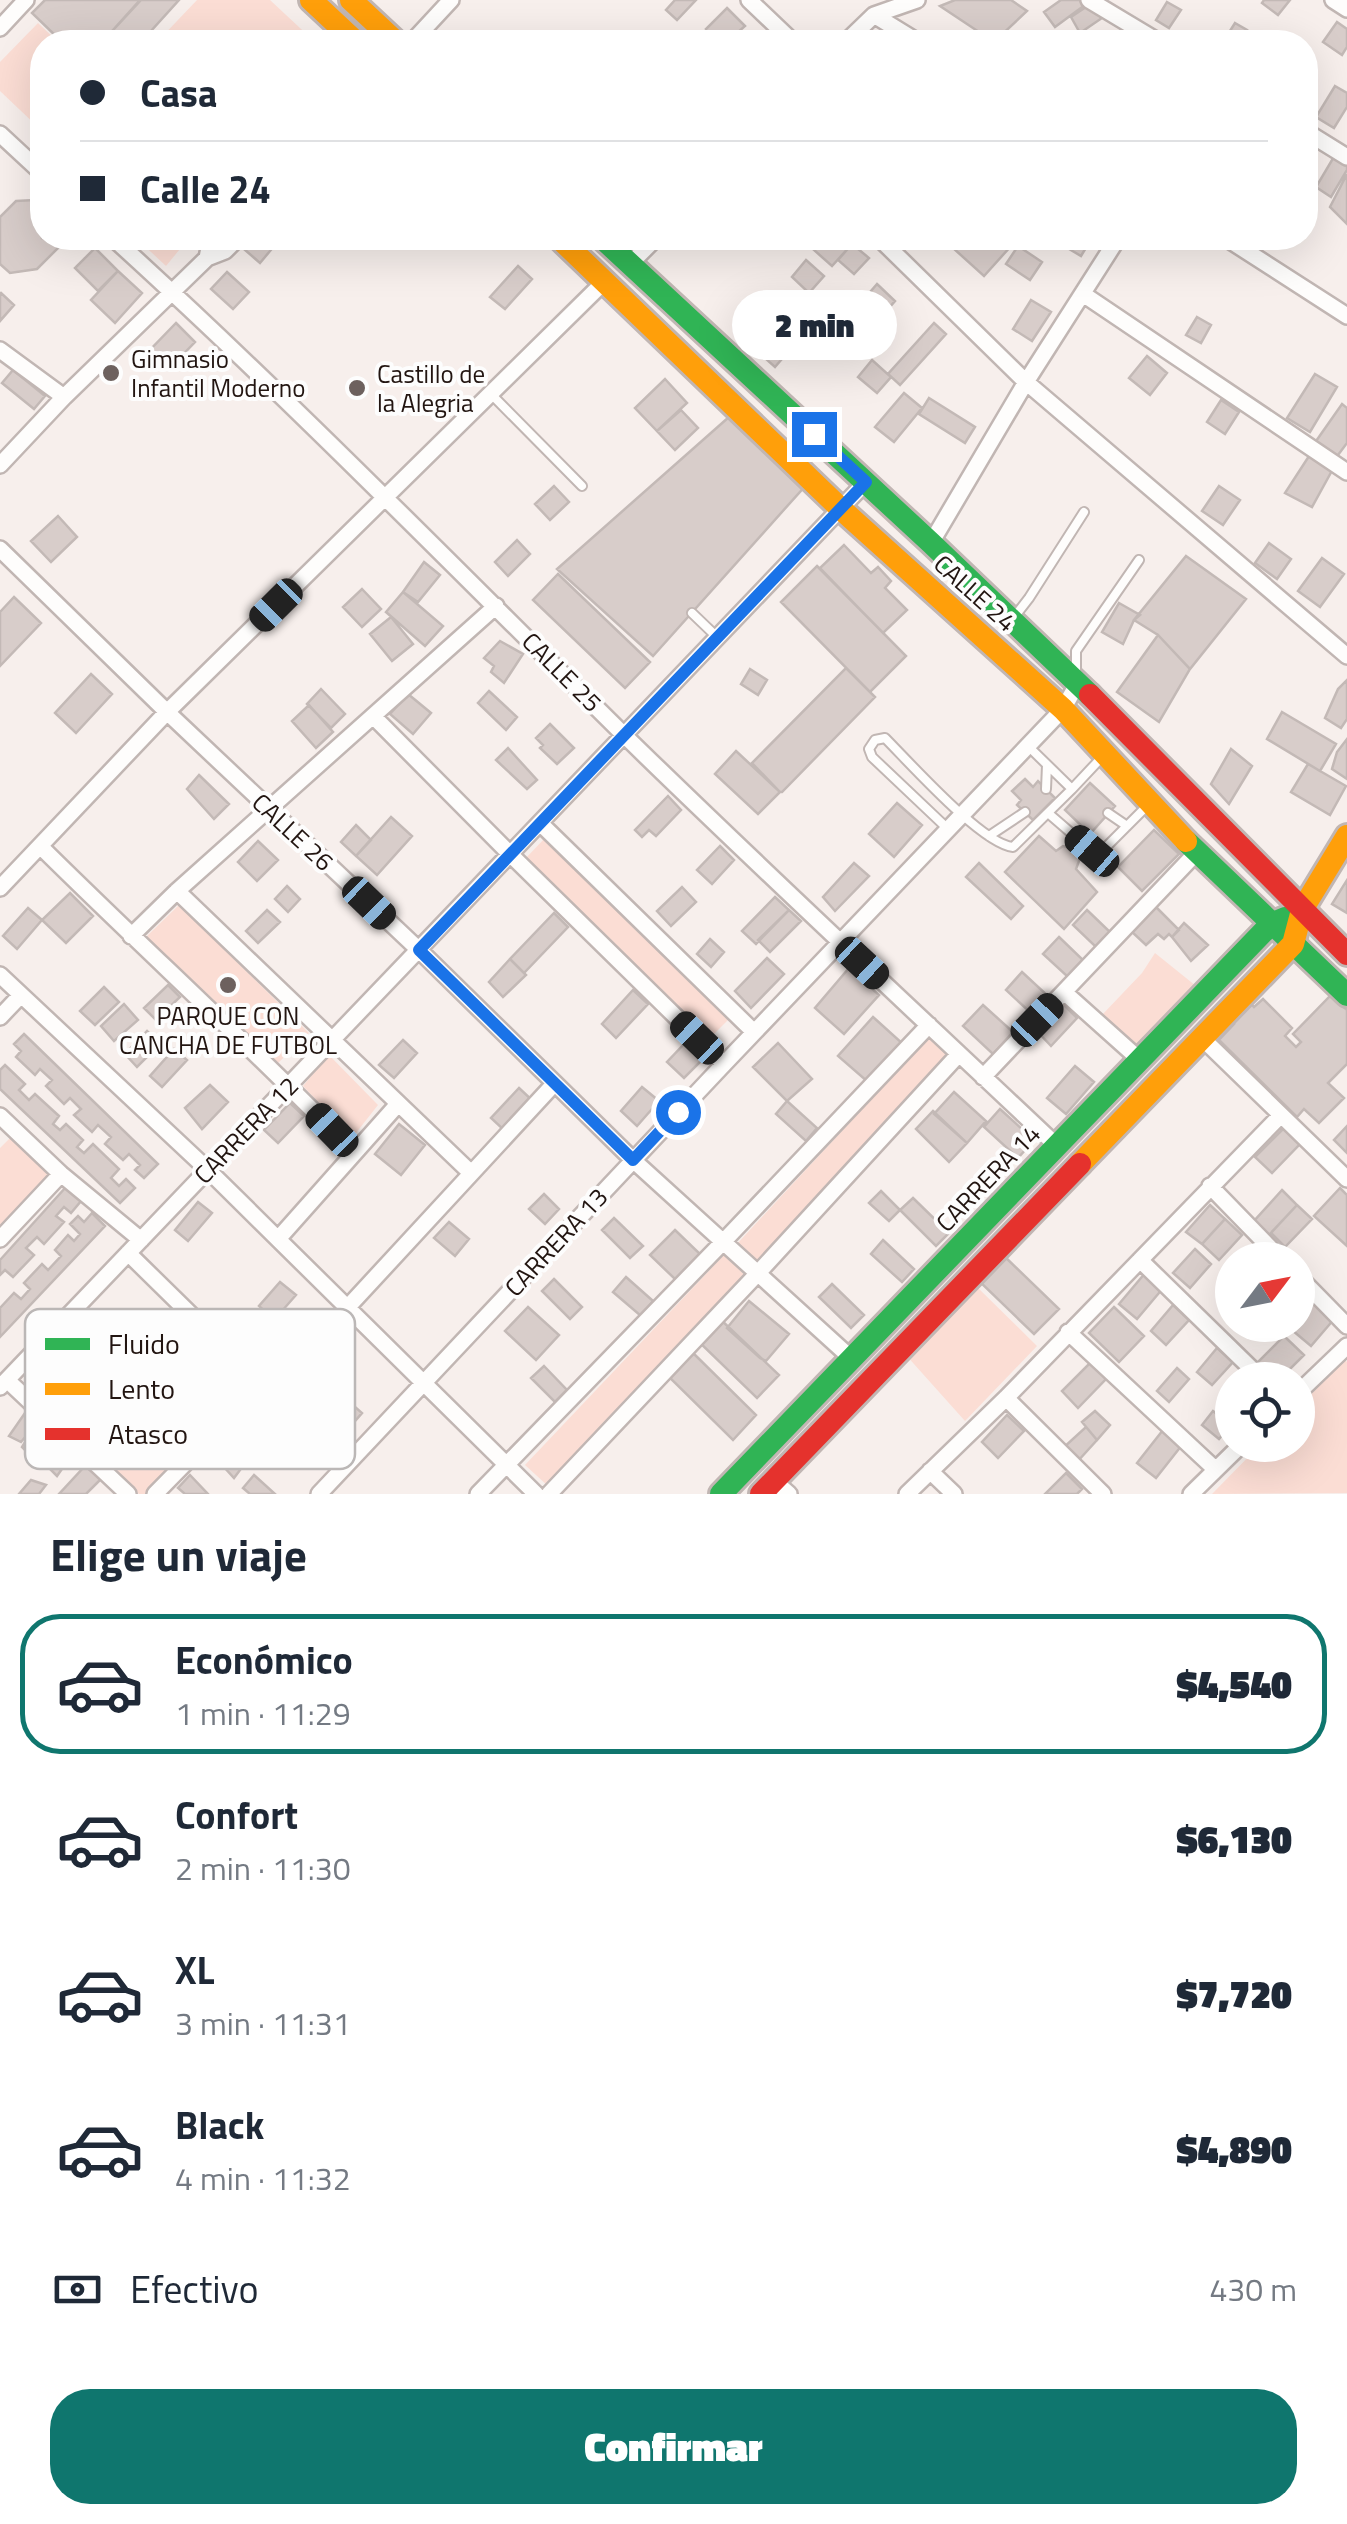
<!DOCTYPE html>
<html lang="es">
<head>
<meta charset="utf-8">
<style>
  body { margin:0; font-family:"Titillium Web",sans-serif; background:#f6f6f7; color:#1f2937; height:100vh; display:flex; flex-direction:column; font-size:38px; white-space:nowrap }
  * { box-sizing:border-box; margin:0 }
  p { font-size:32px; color:#747a83 }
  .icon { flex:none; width:55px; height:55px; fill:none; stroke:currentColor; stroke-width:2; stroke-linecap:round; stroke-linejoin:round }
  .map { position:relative; height:1494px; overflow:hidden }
  .side { display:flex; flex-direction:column; background:#fff; flex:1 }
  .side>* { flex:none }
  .top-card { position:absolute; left:30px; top:30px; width:1288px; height:220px; border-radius:40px; box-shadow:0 10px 40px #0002; display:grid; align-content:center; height:220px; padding:0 50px; background:#fff }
  .needle { width:65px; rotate:58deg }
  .tools { position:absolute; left:1215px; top:1242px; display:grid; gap:20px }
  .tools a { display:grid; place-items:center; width:100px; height:100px; border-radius:50%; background:#fff; box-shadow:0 10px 40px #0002; font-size:50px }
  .end { position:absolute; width:45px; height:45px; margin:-22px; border:12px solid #1a73e8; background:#fff; box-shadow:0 0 0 5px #fff }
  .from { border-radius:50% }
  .bubble { position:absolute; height:70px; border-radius:35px; background:#fff; box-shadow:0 10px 40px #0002; font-size:32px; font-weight:800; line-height:70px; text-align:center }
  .car { position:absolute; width:30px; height:60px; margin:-30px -15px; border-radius:12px; box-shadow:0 0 8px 2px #0007; background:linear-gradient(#222 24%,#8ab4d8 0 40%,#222 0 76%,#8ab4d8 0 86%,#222 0) }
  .top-card b { display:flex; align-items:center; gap:35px; height:95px; font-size:38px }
  .top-card b+b { border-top:2px solid #e0e1e3 }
  .top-card i { width:25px; height:25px; background:#1f2937 }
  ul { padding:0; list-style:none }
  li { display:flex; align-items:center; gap:30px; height:140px; margin:0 20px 15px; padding:0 30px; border:5px solid transparent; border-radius:40px }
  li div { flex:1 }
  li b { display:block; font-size:38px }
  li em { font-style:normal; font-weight:800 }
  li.active { border-color:#0f766e }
  li>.icon { width:90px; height:90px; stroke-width:1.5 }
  h2 { padding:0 50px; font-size:45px; line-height:120px }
  .pay { display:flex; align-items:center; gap:25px; height:110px; padding:0 50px; font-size:38px }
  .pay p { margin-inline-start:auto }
  .button { display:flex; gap:20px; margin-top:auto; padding:20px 50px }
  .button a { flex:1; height:115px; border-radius:40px; background:#0f766e; color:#fff; font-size:40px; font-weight:800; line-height:115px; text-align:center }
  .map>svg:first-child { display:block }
  .green { fill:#fbddd4 }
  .building { fill:#d8cdca; stroke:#c3b9b6; stroke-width:2.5 }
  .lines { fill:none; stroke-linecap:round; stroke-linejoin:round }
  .lane-casing { stroke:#c1b6b3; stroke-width:12 }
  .street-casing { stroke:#c1b6b3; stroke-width:20 }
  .fast-casing { stroke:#c1b6b3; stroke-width:28 }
  .slow-casing { stroke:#c1b6b3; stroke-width:28 }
  .jam-casing { stroke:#c1b6b3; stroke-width:28 }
  .lane { stroke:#fefdfc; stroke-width:8 }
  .street { stroke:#fefdfc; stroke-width:15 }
  .fast { stroke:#30b455; stroke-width:22 }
  .slow { stroke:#ff9f0a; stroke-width:22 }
  .jam { stroke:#e5322d; stroke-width:22 }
  .route { stroke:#1a73e8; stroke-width:12 }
  .poi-dot { fill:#6d615e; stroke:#fdfdfd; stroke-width:4 }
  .labels { text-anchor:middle; stroke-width:8; stroke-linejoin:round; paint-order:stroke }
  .poi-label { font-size:25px; fill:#221511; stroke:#fdfdfd; text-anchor:start }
  .street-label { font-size:25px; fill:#221511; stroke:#fdfdfd }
  .key { fill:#fdfdfd; stroke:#bbb7b6; stroke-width:2.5 }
  .key-label { font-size:28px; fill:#221511 }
</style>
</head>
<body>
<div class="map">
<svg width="1347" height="1494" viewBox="0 0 1347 1494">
  <rect width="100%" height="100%" fill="#f7efec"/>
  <path class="green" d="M197,0h73l45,42h-158z
    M38,23l20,19h-16l-1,88 -41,-39v-29z
    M136,238h53l-23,28z
    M546,837l184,181 -21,21 -184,-180z
    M179,905l130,128 -31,30 -133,-125z
    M1155,953l41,33 -59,65 -35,-36 40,-42z
    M931,1035l21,20 -193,211 -23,-21z
    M329,1055l49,50 -26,33 -49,-52z
    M14,1134l41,37 -55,58v-81z
    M724,1255l22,21 -198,210 -23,-21z
    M974,1284l63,62 -72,75 -60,-67z
    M201,1342l47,41 -99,111h-10l-40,-36z
    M1345,1360l2,2v131l-135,1 48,-49h38v-38z"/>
  <path class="building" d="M45,0h96l-39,42h-40l-30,-29z
    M140,0h39l-38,42h-33l-3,-3z
    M675,0h21l-19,20 -11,-10z
    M955,0h56l16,11 -33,31 -54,-36z
    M1061,0h24l4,2 -34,25 -11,-15z
    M1264,0h26l-12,15 -16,-12z
    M1167,2l14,8 -12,18 -13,-8z
    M1092,3l10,15 -22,15 -9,-16z
    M727,8l18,18 -18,16h-8l-13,-13z
    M1337,22l10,7v18l-5,8 -19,-13z
    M1235,23l12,7 -7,12h-17z
    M1335,86l12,7v14l-13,21 -18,-11z
    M1335,155l12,7v8l-16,27 -15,-10z
    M1347,174v50l-17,-17z
    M35,200l7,7v31h20l1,5 -26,26 -27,4 -10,-9v-47l16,-16z
    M253,238h13l9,7 -15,18 -16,-14z
    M825,238h20l7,6 -20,22 -18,-16z
    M942,238h60l9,8 -27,30z
    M1063,238h29l-11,18 -22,-13z
    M852,244l17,14 -15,16 -16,-14z
    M1018,246l24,16 -12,18 -24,-16z
    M95,248l23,23 -20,20 -23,-23z
    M806,260l18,16 -15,17 -17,-16z
    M518,266l14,13 -27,30 -15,-12z
    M118,271l24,22 -27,30 -24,-23z
    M227,272l22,20 -16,17 -22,-20z
    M877,284l18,17 -21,24 -9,-8 -4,4 -9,-8z
    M1,293l13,12 -14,16v-27z
    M1031,300l20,12 -19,29 -19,-12z
    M1197,317l14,8 -10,18 -15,-8z
    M176,323l19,19 -27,28 -20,-18z
    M934,323l12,11 -46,51 -12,-11z
    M775,330l18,16 -18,21 -18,-16z
    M1147,356l20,17 -17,22 -21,-17z
    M872,360l19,17 -14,16 -19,-16z
    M13,370l32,26 -11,13 -32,-26z
    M1315,374l22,13 -27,45 -23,-14z
    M665,379l22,24 -30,28 -22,-23z
    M904,393l18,15 -28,34 -19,-15z
    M929,398l46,29 -10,16 -46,-29z
    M1221,400l18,12 -14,22 -18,-12z
    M1342,404l5,4v35l-12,16 -21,-15z
    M681,410l17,18 -23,22 -18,-19z
    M729,417l78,67 -154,172 -96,-87z
    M1311,453l23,14 -22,40 -27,-14z
    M554,486l15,16 -19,18 -15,-16z
    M1219,486l21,14 -17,25 -21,-14z
    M58,516l19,21 -26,25 -20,-21z
    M517,540l13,14 -22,22 -13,-14z
    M1269,543l22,16 -14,20 -22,-16z
    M844,545l27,28 7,-6 13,14 -6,7 22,22 -24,23 -63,-65z
    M1186,556l60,43 -56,70 -32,-34 -24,-15z
    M1322,558l22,16 -24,33 -22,-16z
    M424,562l16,13 -22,27 -15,-10z
    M817,566l89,90 -36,36 -89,-90z
    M558,574l92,88 -25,26 -92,-88z
    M362,589l19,20 -19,18 -19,-20z
    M403,592l40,34 -18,20 -39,-34z
    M14,597l27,26 -41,43v-54z
    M1119,603l21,12 -6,5 -11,24 -21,-12z
    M391,617l22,27 -21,17 -22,-27z
    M1158,635l32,34 -31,53 -42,-30z
    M500,641l23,13 -19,29 -13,-11 3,-6 -10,-8z
    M846,668l29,29 -93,95h-2l-28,-29z
    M750,669l17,11 -9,15 -17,-11z
    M91,674l21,20 -36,39 -21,-20z
    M1347,680v39l-6,9 -16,-10 13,-29z
    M321,689l24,25 -14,14 -24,-24z
    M489,691l28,26 -11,13 -28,-27z
    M408,694l23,19 -18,21 -23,-20z
    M309,705l24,27 -17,16 -24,-27z
    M1282,712l54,32 -16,27 -53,-32z
    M550,724l24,24 -17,16 -17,-16 3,-3 -7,-7z
    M1347,739v40l-15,-10 5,-17z
    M508,748l29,32 -10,9 -31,-29z
    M1231,749l21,17 -23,38 -18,-20z
    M736,751l44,41 -22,22 -43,-40z
    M1308,764l38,22 -16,29 -39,-23z
    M199,775l30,29 -15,15 -27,-30z
    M1025,779l8,8 5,-6 17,17 -22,22 -16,-15 4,-5 -9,-9z
    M1090,783l25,23 -25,28 -25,-24z
    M668,796l13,14 -25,26 -7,-6 -7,7 -7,-7z
    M897,803l25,22 -28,32 -25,-23z
    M391,817l21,19 -35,39 -21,-19z
    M356,825l15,15 -15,16 -15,-14z
    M1154,830l25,24 -37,37 -24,-24z
    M1039,836l17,15 7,-5 8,2 8,6v7l-3,8 21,23 -33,37 -59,-57z
    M258,841l20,19 -21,21 -19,-19z
    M720,846l14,14 -22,24 -15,-14z
    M854,863l15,13 -34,35 -12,-14z
    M979,863l44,43 -12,13 -45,-42z
    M1347,880v33l-15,-9z
    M287,886l13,13 -12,13 -13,-13z
    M682,887l14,15 -25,24 -14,-15z
    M70,893l23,23 -27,27 -24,-23z
    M775,897l14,13 -33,34 -14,-13z
    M1156,907l23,23 -7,7 -3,-3 -5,5 -6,-5 -12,11 -14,-13z
    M28,908l14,12 -25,29 -14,-13z
    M267,910l13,12 -22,21 -12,-12z
    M789,910l12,11 -31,31 -12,-12z
    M1087,910l23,22 -14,15 -23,-22z
    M554,913l14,14 -44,46 -14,-14z
    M1184,923l24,22 -17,16 -19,-24z
    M1059,937l24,23 -15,17 -25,-23z
    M710,939l14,13 -13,15 -14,-13z
    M767,958l17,16 -33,34 -16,-17z
    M510,959l16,16 -23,22 -14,-15z
    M849,968l30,27 -35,39 -29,-26z
    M1022,972l26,24 -16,18 -26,-24z
    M168,985l12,12 -24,23 -12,-12z
    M104,987l15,15 -24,23 -15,-14z
    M633,990l15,14 -32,34 -14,-14z
    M1331,995l16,15v54l-19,19 16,15 -25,25 -15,-14 -7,8 -78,-77 15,-16 -5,-5 18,-19 7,7 9,-8 29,29 -7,8 11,11 5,-5 -8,-8z
    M124,1004l14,16 -24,21 -13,-15z
    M1063,1004l14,14 -26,28 -14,-15z
    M983,1005l30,27 -20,22 -30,-28z
    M873,1017l30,27 -35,38 -30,-26z
    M147,1031l13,13 -23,23 -12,-13z
    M24,1034l134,130 -14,14 -9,-8 5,-5 -11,-11 -6,6 -18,-16 6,-7 -13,-12 -6,7 -18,-17 7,-6 -11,-11 -6,6 -18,-18 6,-6 -12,-11 -5,6 -19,-18 5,-6 -7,-7z
    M403,1040l14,13 -23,25 -15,-13z
    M686,1042l17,17 -19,19 -17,-16z
    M778,1043l34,36 -25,22 -34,-34z
    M174,1049l13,11 -25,27 -12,-11z
    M5,1065l20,19 -6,6 10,10 6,-6 24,22 -6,8 7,6 6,-6 17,16 -6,7 7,6 9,-9 26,25 -8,9 8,8 7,-7 9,9 -15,15 -120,-114v-19z
    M1075,1066l19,16 -28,32 -19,-16z
    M210,1085l18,17 -26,27 -17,-21z
    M642,1087l17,14 -22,25 -16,-15z
    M519,1088l14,13 -28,30 -14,-13z
    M954,1092l32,29 -19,22 -33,-29z
    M787,1101l30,27 -11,13 -30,-27z
    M290,1103l14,13 -26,27 -14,-13z
    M1000,1109l34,31 -16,18 -34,-31z
    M933,1111l34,32 -18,19 -33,-33z
    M399,1124l26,21 -24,30 -26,-21z
    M1347,1126v27l-13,-13z
    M1284,1128l16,16 -28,29 -17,-16z
    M66,1187l15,14 -10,12 -7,-6 -8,9 8,6 -20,22 -7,-7 -11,11 8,7 -21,22 -8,-7 -5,5v-15z
    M1340,1188l7,7v51l-33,-30z
    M1282,1190l15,15 -28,30 -15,-14z
    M881,1191l19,19 -11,11 -20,-18z
    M544,1194l15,15 -14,15 -16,-15z
    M913,1198l36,35 -13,13 -36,-36z
    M198,1202l14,11 -24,28 -13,-11z
    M1210,1205l15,14 -23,25 -16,-12z
    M1297,1205l15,14 -27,28 -14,-14z
    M92,1213l13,13 -105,111v-29l14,-15 7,6 9,-10 -6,-6 18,-19 6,6 13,-14 -6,-6 13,-15 6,6 6,-7 -10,-10 8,-8 6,6z
    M614,1218l29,28 -13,12 -28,-28z
    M1225,1219l17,16 -23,25 -17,-16z
    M449,1222l20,17 -14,17 -21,-18z
    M675,1230l25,24 -24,26 -26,-25z
    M883,1240l31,29 -12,13 -31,-28z
    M1195,1249l16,15 -21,24 -17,-15z
    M1002,1254l57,55 -25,25 -56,-54z
    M1146,1272l18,15 -27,32 -18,-15z
    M626,1277l27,24 -12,15 -28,-24z
    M554,1279l28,28 -12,12 -28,-28z
    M280,1282l16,13 -22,25 -15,-14z
    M832,1284l32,31 -13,13 -32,-31z
    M749,1301l40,33 -23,27 -6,-3 -33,-30z
    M1315,1301l20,17 -24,28 -19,-16z
    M1173,1305l16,15 -23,25 -15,-14z
    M528,1307l31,28 -23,25 -31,-29z
    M1114,1307l30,29 -25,26 -30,-29z
    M719,1318l60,57 -22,23 -59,-57z
    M1284,1336l20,19 -25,25h-5l-17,-17z
    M688,1348l68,67 -23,25 -67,-66z
    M1217,1348l16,14 -21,23 -15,-13z
    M1091,1362l16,16 -29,30 -16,-17z
    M544,1366l23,24 -12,12 -24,-24z
    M1177,1368l12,11 -20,23 -12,-11z
    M346,1399l16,14 -27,31 -16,-14z
    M1095,1411l15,14 -13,15 -15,-18z
    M1213,1411l18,14 -12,14 -17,-14z
    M25,1413l11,11 -15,18 -12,-6z
    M1007,1415l17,16 -26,27 -16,-16z
    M36,1424l17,9 -23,22 -8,-8z
    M1086,1427l11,13 -20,22 -14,-14z
    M1163,1430l19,15 -26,33 -19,-15z
    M230,1433l22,21 -18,24 -21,-23z
    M61,1445l10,11 -14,20 -12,-12z
    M85,1466l16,13 -15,15h-27z
    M1066,1473l16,16 -5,5h-32z
    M190,1475l18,19h-23l-7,-6z
    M254,1475l21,19h-25l-7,-6z
    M31,1480l15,5 -7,9h-20z"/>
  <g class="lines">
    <defs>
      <path id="lane" d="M491,394l91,92
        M692,613l25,24
        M1015,616l14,-18 55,-86
        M1076,670v-19l63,-91
        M1046,789l1,-24
        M1072,789l31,-33
        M1048,813l44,38 9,1 48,-48
        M1108,813l19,13
        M948,829l-76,-72 -3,-8 6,-9 10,-2c25,25 97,106 128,109l59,-58 -44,-43
        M989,836l36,-24"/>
      <path id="street" d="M749,0l44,42
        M1089,0l70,42
        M1333,0l14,9
        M874,15l44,27
        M0,28l26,-28
        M412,42l39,-42
        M846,42l28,-27 43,-15
        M1305,131l42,26
        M0,134l42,39
        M113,238c175,159 341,329 510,496 142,139 289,275 434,412
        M879,238l147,144 321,274
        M1226,238l121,78
        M207,258l4,-20
        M630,264l26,-26
        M1083,294l264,178
        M0,350l64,47
        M0,465l64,-68 143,-139 18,-7 13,-13
        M931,543l95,-161 92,-144
        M0,549l167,163 252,238 214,210 218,198
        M373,716l137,138 214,210
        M540,823l214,209
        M40,846c104,103 212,201 314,306
        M0,888l167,-176 438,-431
        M177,891l294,282
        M131,936l46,-45 319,-285
        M0,975l208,195 328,324
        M1064,992l76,68
        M0,1017l21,-22
        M1202,1038l145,141
        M983,1077l214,-225
        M0,1116l61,58 80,66
        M1210,1186l72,74
        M0,1239l61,-65
        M278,1239l120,-135
        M128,1253l216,212
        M1140,1260l123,120
        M1298,1276l49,50
        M347,1308l207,-224
        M1068,1332l147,137
        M7,1380l121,114
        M0,1387l866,-905
        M1298,1393l49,-47
        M1006,1398l97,96
        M84,1452l117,-126
        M930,1471l24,23
        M774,1481l15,13
        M155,1494l107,-109
        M319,1494l405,-430 339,-355 15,-26
        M478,1494l245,-252 206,-217
        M549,1494l209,-221 201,-219
        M907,1494l99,-96 275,-283
        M1191,1494l50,-49"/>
      <path id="fast" d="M602,238l329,305 159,152
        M1186,841l161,154
        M721,1494l550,-570 14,-6"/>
      <path id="slow" d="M311,0l45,42
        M351,0l45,42
        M559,238l282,271 222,200 123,132
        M1080,1164l213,-220 9,-34 45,-74"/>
      <path id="jam" d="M1090,695l257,259
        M761,1494l319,-330"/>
    </defs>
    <use href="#lane" class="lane-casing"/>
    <use href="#street" class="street-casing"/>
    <use href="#fast" class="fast-casing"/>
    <use href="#slow" class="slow-casing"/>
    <use href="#jam" class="jam-casing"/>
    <use href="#lane" class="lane"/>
    <use href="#street" class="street"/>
    <use href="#fast" class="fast"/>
    <use href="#slow" class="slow"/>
    <use href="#jam" class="jam"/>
  </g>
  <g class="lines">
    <path class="route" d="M678,1112l-45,48 -214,-210 447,-468 -52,-48"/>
  </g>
  <g class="poi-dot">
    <circle cx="111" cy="373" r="10"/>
    <circle cx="357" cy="388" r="10"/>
    <circle cx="228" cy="985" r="10"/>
  </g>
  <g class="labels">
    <g class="poi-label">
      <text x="131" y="368">Gimnasio<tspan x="131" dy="29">Infantil Moderno</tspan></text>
      <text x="377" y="383">Castillo de<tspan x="377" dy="29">la Alegria</tspan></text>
      <text x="228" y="1025" text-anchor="middle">PARQUE CON<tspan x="228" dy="29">CANCHA DE FUTBOL</tspan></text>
    </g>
    <g class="street-label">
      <text transform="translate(975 593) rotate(42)" y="9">CALLE 24</text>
      <text transform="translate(562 672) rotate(45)" y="9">CALLE 25</text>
      <text transform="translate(293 832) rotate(43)" y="9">CALLE 26</text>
      <text transform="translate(246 1130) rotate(-46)" y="9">CARRERA 12</text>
      <text transform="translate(988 1178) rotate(-46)" y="9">CARRERA 14</text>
      <text transform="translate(556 1242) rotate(-47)" y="9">CARRERA 13</text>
    </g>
  </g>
  <rect x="25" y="1309" width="330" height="160" rx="15" class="key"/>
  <rect x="45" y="1338" width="45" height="12" fill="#30b455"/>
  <rect x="45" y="1383" width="45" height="12" fill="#ff9f0a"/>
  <rect x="45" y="1428" width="45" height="12" fill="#e5322d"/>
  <g class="key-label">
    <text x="108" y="1354">Fluido</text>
    <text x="108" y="1399">Lento</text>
    <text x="108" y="1444">Atasco</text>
  </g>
</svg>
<div class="tools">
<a><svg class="needle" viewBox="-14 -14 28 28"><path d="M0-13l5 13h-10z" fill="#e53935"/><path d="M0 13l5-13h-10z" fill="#747a83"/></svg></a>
<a><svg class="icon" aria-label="locate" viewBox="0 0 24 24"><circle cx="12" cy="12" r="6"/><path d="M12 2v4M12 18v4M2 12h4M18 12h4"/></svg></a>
</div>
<i class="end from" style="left:678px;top:1112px"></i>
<i class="end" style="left:814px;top:434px"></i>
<div class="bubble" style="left:732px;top:290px;width:165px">2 min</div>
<i class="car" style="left:276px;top:605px;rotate:225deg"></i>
<i class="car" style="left:1092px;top:851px;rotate:311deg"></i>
<i class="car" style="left:369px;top:903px;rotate:134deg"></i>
<i class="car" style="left:862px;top:963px;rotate:133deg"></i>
<i class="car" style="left:1037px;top:1020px;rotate:44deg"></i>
<i class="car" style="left:697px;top:1038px;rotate:314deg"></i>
<i class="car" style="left:332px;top:1130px;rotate:316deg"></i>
<div class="top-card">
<b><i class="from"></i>Casa</b>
<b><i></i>Calle 24</b>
</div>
</div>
<section class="side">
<h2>Elige un viaje</h2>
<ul>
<li class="active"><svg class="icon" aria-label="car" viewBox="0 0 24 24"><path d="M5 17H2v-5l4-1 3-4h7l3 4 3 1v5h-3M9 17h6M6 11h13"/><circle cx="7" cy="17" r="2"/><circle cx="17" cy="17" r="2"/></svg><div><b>Económico</b><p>1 min · 11:29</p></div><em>$4,540</em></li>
<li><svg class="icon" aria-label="car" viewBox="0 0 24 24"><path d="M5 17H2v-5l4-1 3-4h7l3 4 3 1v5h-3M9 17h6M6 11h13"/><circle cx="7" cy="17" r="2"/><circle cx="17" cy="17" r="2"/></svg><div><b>Confort</b><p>2 min · 11:30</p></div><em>$6,130</em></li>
<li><svg class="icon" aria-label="car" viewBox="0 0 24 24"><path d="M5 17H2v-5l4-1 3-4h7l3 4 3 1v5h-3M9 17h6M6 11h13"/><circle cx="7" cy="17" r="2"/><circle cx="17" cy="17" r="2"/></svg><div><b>XL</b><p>3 min · 11:31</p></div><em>$7,720</em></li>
<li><svg class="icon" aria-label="car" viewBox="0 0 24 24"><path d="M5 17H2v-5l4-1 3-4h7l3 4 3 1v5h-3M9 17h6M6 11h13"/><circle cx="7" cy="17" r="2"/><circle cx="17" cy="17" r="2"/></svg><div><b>Black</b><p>4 min · 11:32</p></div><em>$4,890</em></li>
</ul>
<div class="pay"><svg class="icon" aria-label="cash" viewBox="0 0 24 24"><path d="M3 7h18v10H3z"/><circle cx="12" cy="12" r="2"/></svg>Efectivo<p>430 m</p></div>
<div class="button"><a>Confirmar</a></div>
</section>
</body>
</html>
